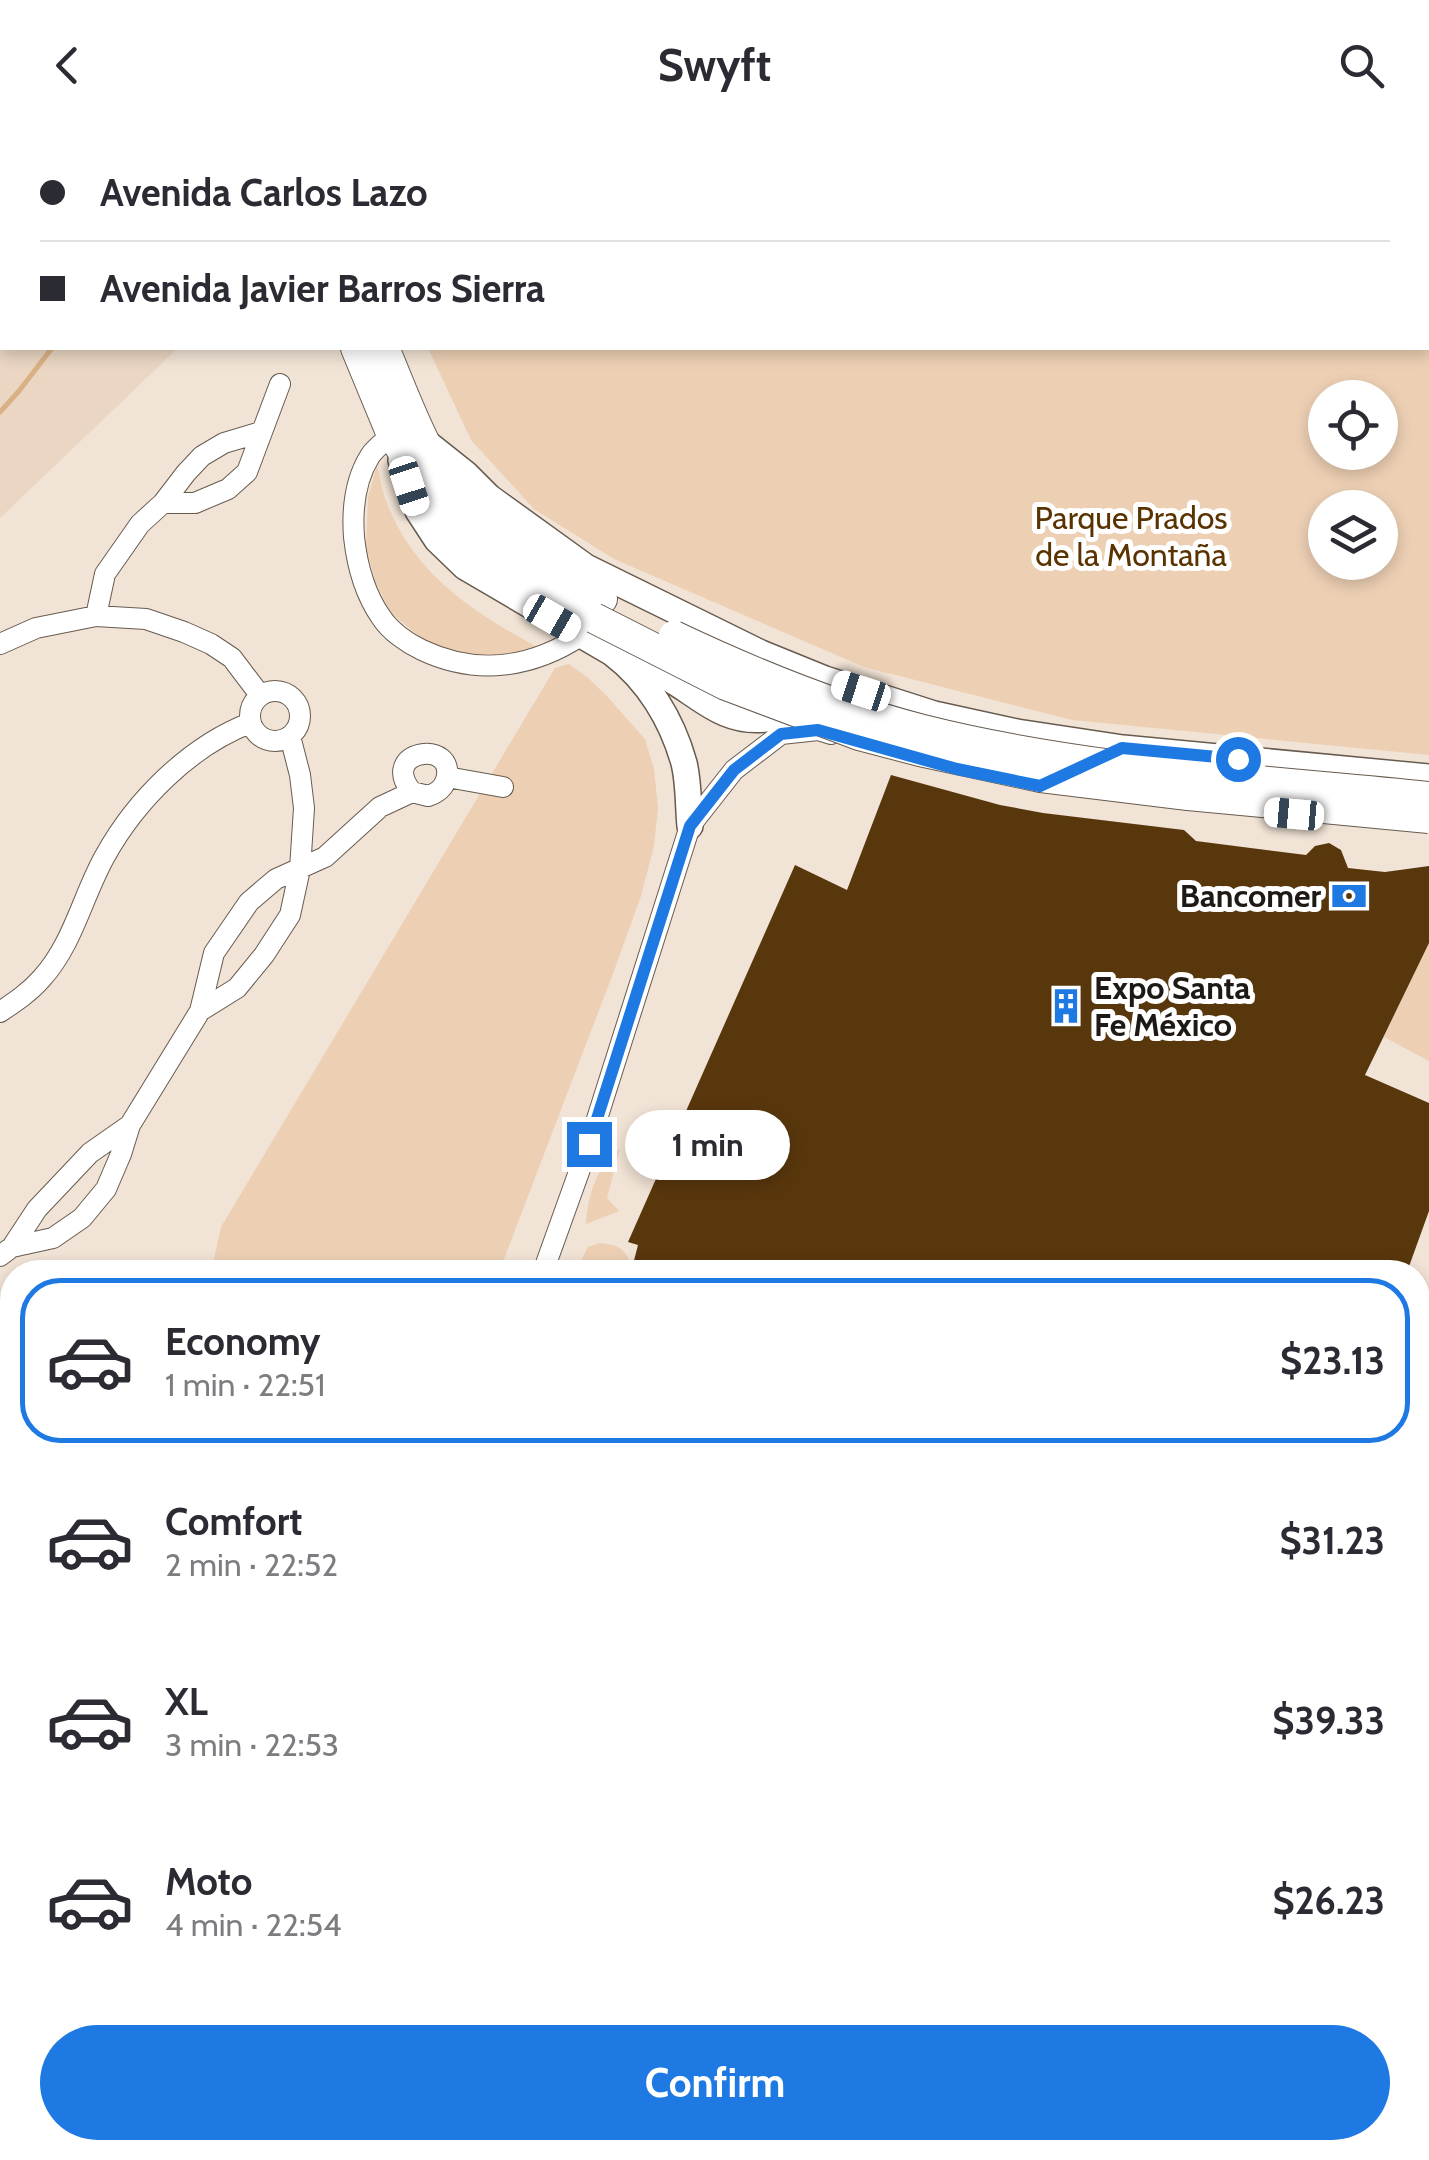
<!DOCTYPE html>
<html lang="en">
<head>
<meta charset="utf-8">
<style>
  body { margin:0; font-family:Cabin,sans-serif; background:#f7f7f7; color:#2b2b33; height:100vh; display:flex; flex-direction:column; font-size:38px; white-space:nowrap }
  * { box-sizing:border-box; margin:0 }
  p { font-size:32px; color:#7c7c81 }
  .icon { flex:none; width:55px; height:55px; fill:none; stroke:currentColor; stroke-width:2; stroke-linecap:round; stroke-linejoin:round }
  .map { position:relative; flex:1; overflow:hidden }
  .side { position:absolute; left:0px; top:1130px; width:1430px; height:900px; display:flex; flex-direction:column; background:#fff; border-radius:40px 40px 0 0; box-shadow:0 5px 15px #0003 }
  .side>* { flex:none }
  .hud { position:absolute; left:0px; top:0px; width:1430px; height:220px; box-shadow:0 5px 15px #0003; display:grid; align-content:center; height:220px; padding:0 40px; background:#fff }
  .tools { position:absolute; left:1308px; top:250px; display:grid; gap:20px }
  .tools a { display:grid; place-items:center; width:90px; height:90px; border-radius:50%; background:#fff; box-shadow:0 5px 15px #0003; font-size:50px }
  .end { position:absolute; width:45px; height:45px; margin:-22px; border:12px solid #1e79e3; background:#fff; box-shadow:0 0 0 5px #fff }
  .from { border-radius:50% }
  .bubble { position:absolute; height:70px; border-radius:35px; background:#fff; box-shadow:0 5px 15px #0003; font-size:32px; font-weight:800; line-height:70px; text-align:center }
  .car { position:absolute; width:30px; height:60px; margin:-30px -15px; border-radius:12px; box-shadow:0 0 8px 2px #0007; background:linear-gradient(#fff 24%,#345 0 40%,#fff 0 76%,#345 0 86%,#fff 0) }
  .hud b { display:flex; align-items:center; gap:35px; height:95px; font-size:38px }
  .hud b+b { border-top:2px solid #e1e1e2 }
  .hud i { width:25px; height:25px; background:#2b2b33 }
  ul { padding:18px 0 0; list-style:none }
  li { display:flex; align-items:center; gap:30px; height:165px; margin:0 20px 15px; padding:0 20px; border:5px solid transparent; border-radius:40px }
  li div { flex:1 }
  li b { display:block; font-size:38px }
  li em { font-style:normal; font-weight:800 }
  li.selected { border-color:#1e79e3 }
  li>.icon { width:90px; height:90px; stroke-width:1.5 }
  .action { display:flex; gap:20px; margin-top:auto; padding:20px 40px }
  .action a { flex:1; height:115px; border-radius:60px; background:#1e79e3; color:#fff; font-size:40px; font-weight:800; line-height:115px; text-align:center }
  header { display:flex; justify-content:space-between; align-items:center; height:130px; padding:0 40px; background:#fff; font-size:45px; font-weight:800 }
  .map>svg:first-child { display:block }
  .built { fill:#ead6c2 }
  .green { fill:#edd0b4; fill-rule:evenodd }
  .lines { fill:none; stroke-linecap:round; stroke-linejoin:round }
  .stream { stroke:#dab187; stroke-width:5 }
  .building { fill:#59370d }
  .minor-casing { stroke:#675b4f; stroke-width:22 }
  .major-casing { stroke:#675b4f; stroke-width:28 }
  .highway-casing { stroke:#675b4f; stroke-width:32 }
  .minor { stroke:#fff; stroke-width:20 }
  .major { stroke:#fff; stroke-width:25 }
  .highway { stroke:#fff; stroke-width:30 }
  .highway-bridge-casing { stroke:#675b4f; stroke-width:32; stroke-linecap:butt }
  .highway-bridge { stroke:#fff; stroke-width:30 }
  .route { stroke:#1e79e3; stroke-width:12 }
  .labels { text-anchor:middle; stroke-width:10; stroke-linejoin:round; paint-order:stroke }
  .park-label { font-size:32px; fill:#5a3300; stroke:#fff }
  .poi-label { font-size:32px; font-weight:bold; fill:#1e1914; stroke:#fff; text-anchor:end }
</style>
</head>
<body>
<header><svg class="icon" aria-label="back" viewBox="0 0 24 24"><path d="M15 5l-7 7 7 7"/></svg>Swyft<svg class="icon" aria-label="search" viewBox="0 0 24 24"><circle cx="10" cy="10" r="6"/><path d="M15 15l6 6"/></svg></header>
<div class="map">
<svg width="1429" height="2030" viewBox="0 0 1429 2030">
  <rect width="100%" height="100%" fill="#f1e3d5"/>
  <path class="built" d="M0,0h254l1,2h-253v216h176l-178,170z
    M1418,1813l11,7v166l-11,19z
    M421,2018h84l-6,12h-84z
    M1295,2018h115l-8,12h-86z"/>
  <path class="green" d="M340,0h1089v625l-357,-35 -208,-53 -250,-108 -80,-50 -63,-69 -43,-92h1000v-216h-1087zM1325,268h55v54h-55zM1325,378h55v54h-55z
    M377,335c3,12 5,26 10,38 27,71 86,109 150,144l-31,9 -47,-1 -37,-16 -32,-27 -15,-31 -9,-34 2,-50z
    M569,534l18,13 19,18 39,44 9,30 4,39 -4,38 -13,50 -27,75 -115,301h-288l10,-45 334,-559z
    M1429,813v118l-45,-24z
    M620,1019l-13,49 12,13 -33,13c1,-25 11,-61 34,-75z
    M600,1113c21,3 23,4 32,23l-2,6h-55l13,-25z
    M9,1269h3v326l-12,-7v-188l3,-1 9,-19 -5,-27 -7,-18v-62z
    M1429,1654v116l-11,-7v-88z"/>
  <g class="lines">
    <path class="stream" d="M0,282l19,-21 33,-43"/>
  </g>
  <path class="building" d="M891,645l109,30 43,8 141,17 12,11 110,14 9,-9 14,-3 12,7 7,18 37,4 44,-6v77l-64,132 64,28v108l-22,61h-776l7,-27 -10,-3 167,-377 52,25z"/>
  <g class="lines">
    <defs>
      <path id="minor" d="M392,305c-7,6 -17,13 -22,21 -15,24 -18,54 -16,81 3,28 11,57 27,80 9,14 26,26 41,33 55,26 110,18 160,-15
        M163,373h32l33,-14 19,-17 33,-88
        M96,486l9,-42 35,-50 23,-21 23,-30 16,-17 22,-13 37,-11
        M0,514l36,-16 60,-12 50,3 38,13 27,12 21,14 28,37
        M250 586a25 25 0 1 1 50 0a25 25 0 1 1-50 0Z
        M447,647l56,10
        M200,881l37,-23 27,-33 26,-40 10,-46 4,-61 -4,-33 -10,-39
        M0,882c15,-10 30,-20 42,-34 31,-34 41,-83 63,-122 31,-56 85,-110 145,-133
        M12,1117l41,-9 29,-20 24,-29 15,-35 9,-29 70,-114 14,-58 35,-51 27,-23 49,-22 55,-50 32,-15 16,4c9,-3 15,-7 18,-16 12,-42 -69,-30 -34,12
        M0,1126l12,-9 25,-38 53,-56 40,-28
        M543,1142l46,-128 101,-318 44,-56 47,-36 37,-4 13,4
        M1418,1225l11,-31
        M1418,1644l11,-19
        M1418,1788l11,7
        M1259,2018l18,12
        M128,2030l7,-12
        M163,2030l3,-12
        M894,2030l7,-12
        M972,2030l9,-12
        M1177,2030l8,-12"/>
      <path id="major" d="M427,313l39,31 23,23 97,70 175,86 64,26 109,35 83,18 106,16 306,29
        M401,330l17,51 19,29 28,27 147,86c36,27 60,67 72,110 5,20 4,43 6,63
        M630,537c55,3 77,59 136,52 15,-2 25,-5 37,-14"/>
      <path id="highway" d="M268,0l1,2
        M293,0l1,2
        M356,218l36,87 46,70 45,45 43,30 68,38
        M384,218c26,61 47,129 99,175 36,30 79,51 119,76"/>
    </defs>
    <use href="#minor" class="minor-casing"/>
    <use href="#major" class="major-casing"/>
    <use href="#highway" class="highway-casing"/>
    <use href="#minor" class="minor"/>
    <use href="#major" class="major"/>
    <use href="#highway" class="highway"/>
    <defs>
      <path id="highway-bridge" d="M594,488l132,67 133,50 61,16 121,26 147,18 241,23
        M674,506c80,38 164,72 249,94 163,41 339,50 506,67"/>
    </defs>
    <use href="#highway-bridge" class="highway-bridge-casing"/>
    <use href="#highway-bridge" class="highway-bridge"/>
  </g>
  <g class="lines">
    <path class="route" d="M589,1014l101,-318 44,-56 47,-36 37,-4 139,39 83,17 82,-38 116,11"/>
  </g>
  <defs>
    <symbol id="bank-bare" viewBox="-9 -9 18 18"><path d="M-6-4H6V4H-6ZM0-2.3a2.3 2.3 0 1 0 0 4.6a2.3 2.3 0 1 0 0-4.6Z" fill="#1e79e3" stroke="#fff" stroke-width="2.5" paint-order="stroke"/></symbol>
    <symbol id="building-bare" viewBox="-9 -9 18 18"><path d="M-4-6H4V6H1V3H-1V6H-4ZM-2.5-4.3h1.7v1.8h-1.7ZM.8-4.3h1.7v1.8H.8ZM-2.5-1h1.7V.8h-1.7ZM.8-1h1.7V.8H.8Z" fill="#1e79e3" stroke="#fff" stroke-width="2.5" paint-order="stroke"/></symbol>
  </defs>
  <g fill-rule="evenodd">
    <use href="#bank-bare" x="1324" y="741" width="50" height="50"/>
    <use href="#building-bare" x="1041" y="851" width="50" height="50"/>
  </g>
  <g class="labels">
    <g class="park-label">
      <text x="1131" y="399">Parque Prados<tspan x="1131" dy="37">de la Montaña</tspan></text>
    </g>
    <g class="poi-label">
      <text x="1321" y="777">Bancomer</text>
      <text x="1094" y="869" text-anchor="start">Expo Santa<tspan x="1094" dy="37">Fe México</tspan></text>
    </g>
  </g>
</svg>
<div class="tools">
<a><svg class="icon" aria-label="locate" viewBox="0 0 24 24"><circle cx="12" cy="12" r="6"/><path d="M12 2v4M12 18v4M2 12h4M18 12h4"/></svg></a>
<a><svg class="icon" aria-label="layers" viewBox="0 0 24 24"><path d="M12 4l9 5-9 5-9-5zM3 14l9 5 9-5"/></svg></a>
</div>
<i class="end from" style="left:1238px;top:629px"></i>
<i class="end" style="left:589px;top:1014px"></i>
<div class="bubble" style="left:625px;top:980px;width:165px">1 min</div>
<i class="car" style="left:409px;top:356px;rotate:162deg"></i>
<i class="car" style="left:552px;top:488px;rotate:120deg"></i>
<i class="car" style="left:861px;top:561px;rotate:288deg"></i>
<i class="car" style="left:1294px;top:684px;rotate:275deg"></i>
<div class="hud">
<b><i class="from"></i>Avenida Carlos Lazo</b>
<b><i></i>Avenida Javier Barros Sierra</b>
</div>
<section class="side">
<ul>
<li class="selected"><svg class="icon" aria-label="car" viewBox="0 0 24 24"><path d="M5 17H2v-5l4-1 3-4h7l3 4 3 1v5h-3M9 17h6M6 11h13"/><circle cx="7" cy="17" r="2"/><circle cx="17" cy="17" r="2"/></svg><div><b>Economy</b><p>1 min · 22:51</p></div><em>$23.13</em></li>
<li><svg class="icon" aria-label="car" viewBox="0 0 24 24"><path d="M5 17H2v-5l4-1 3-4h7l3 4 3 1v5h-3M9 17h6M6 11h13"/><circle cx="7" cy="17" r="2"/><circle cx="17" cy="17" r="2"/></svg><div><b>Comfort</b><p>2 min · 22:52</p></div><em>$31.23</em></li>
<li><svg class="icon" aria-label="car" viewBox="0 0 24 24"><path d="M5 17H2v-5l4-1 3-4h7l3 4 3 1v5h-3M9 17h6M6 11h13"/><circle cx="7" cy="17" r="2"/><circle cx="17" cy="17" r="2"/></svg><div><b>XL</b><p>3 min · 22:53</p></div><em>$39.33</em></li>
<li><svg class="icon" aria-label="car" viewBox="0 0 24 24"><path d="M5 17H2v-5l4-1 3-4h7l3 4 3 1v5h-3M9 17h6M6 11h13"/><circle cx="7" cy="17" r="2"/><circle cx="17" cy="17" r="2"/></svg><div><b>Moto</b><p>4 min · 22:54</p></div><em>$26.23</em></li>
</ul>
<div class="action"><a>Confirm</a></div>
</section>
</div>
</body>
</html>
